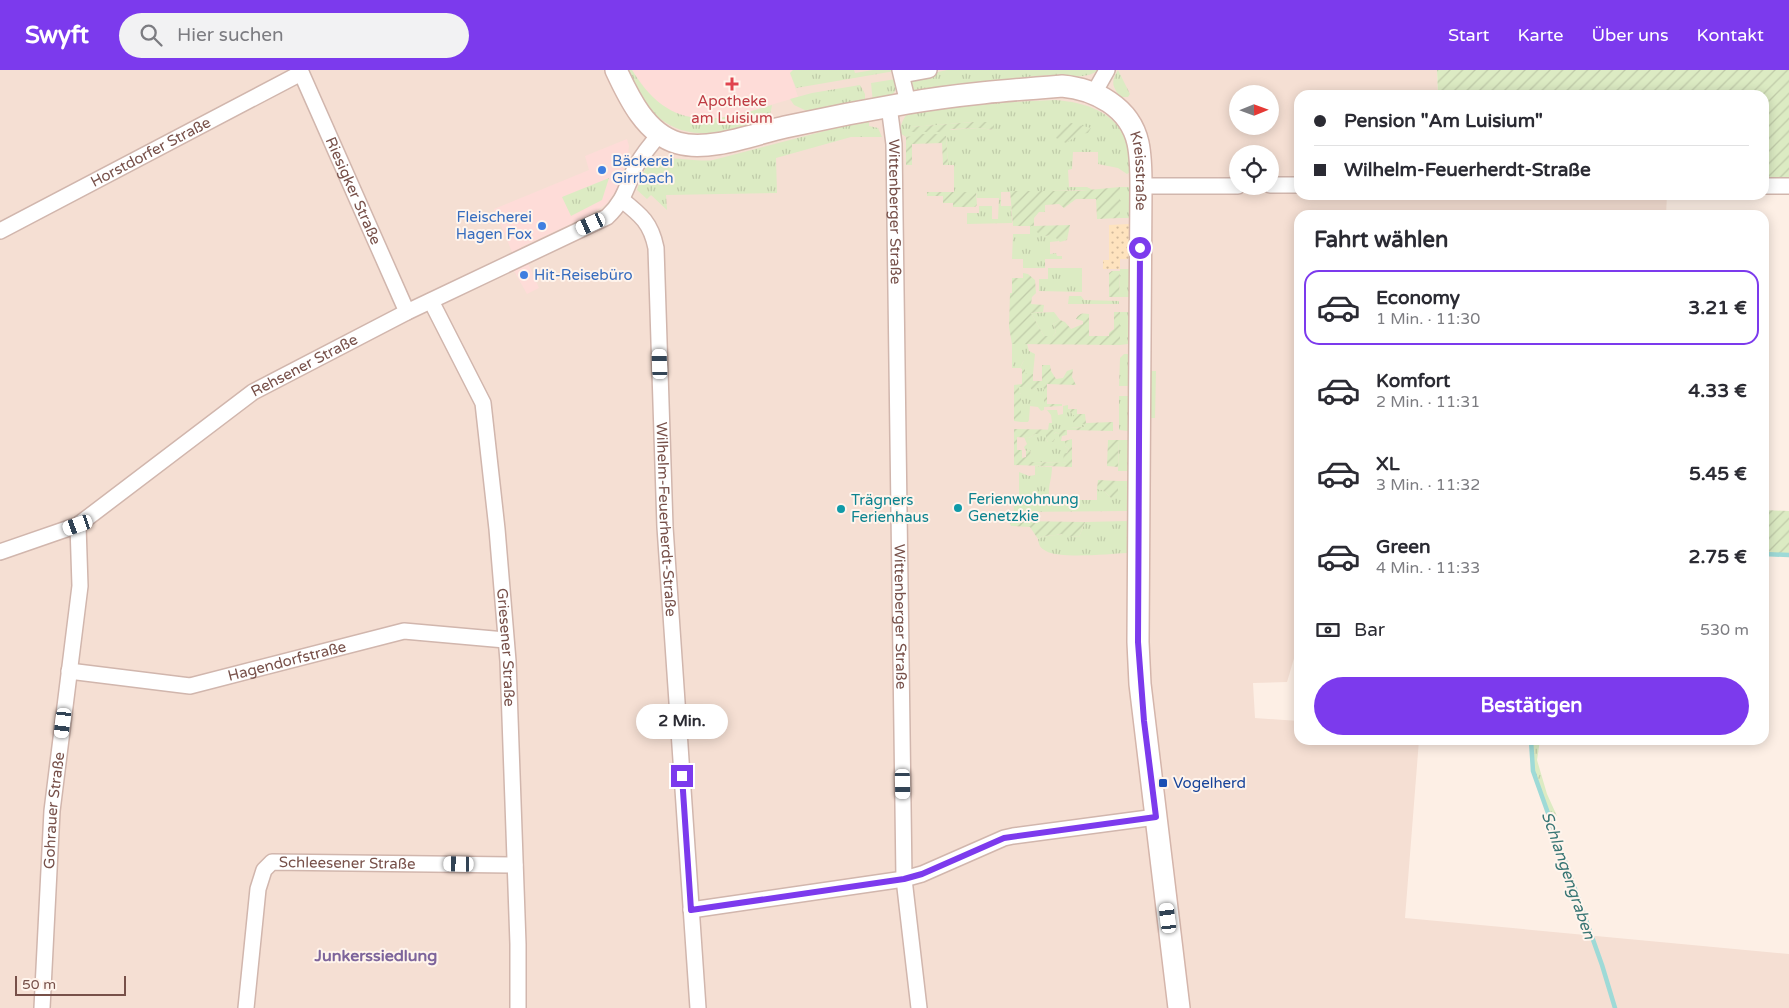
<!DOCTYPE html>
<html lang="de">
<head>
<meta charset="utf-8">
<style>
  body { margin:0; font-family:"Varela Round",sans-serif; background:#f2f2f3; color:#2b2b33; height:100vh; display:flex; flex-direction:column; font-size:19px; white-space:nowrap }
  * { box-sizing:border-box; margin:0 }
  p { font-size:16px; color:#7c7c81 }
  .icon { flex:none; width:28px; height:28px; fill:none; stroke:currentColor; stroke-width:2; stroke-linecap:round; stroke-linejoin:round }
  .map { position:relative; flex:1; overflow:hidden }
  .panel { position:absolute; left:1294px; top:140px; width:475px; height:535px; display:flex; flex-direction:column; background:#fff; border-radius:15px; box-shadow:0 2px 12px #0003 }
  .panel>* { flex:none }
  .guide { position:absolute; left:1294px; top:20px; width:475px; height:110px; border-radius:15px; box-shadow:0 2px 12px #0003; display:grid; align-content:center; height:110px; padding:0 20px; background:#fff }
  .needle { width:32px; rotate:89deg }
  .fabs { position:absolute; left:1229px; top:15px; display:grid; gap:10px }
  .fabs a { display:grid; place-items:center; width:50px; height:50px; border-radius:50%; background:#fff; box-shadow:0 2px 12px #0003; font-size:25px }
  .scale { position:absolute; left:15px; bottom:12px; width:111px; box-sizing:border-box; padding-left:5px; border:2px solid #775049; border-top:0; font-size:14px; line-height:18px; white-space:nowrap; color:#775049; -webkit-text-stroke:4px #fff4ec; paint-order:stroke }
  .end { position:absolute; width:22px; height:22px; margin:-11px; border:6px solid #7c3aed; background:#fff; box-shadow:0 0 0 2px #fff }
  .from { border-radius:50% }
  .bubble { position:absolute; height:35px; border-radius:18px; background:#fff; box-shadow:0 2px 12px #0003; font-size:16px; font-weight:700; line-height:35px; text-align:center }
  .car { position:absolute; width:15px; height:30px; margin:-15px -8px; border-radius:6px; box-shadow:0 0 4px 1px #0007; background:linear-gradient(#fff 24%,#345 0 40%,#fff 0 76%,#345 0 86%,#fff 0) }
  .guide b { display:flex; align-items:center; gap:18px; height:48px; font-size:19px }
  .guide b+b { border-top:1px solid #e1e1e2 }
  .guide i { width:12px; height:12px; background:#2b2b33 }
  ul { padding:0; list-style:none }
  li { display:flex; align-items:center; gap:15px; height:75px; margin:0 10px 8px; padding:0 10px; border:2px solid transparent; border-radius:15px }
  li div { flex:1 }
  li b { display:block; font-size:19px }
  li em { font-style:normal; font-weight:700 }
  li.active { border-color:#7c3aed }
  li>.icon { width:45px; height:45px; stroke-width:1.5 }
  h2 { padding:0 20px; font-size:22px; line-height:60px }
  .pay { display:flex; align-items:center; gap:12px; height:55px; padding:0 20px; font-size:19px }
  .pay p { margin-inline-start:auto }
  .primary-button { display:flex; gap:10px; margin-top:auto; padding:10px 20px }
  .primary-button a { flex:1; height:58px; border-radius:30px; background:#7c3aed; color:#fff; font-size:20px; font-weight:700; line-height:58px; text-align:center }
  header { display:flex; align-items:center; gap:30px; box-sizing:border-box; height:70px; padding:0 25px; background:#7c3aed; color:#fff }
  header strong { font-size:24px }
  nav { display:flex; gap:28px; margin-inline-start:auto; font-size:18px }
  .search { width:350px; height:45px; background:#f2f2f3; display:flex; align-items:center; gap:12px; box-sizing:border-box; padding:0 18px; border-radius:28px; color:#7c7c81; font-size:19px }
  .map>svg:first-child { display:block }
  .residential { fill:#f5dfd3; fill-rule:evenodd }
  .commercial { fill:#fedcd8 }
  .grass { fill:url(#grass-tufts); fill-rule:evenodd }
  .sand { fill:url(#sand-dots) }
  .garden { fill:url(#garden-furrows) }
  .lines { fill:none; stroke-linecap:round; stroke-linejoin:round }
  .stream { stroke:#9edad7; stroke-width:4.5 }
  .minor-casing { stroke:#d1b6ad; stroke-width:18 }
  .secondary-casing { stroke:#d4b5ab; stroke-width:24 }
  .minor { stroke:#fff; stroke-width:15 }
  .secondary { stroke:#fff; stroke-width:21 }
  .route { stroke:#7c3aed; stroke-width:6 }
  .health-dot { fill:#e0444e; stroke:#fff4ec; stroke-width:2 }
  .shop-dot { fill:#3f7fe0; stroke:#fff4ec; stroke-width:2 }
  .culture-dot { fill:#0f9aa8; stroke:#fff4ec; stroke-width:2 }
  .transit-dot { fill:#1a4fb4; stroke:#fff4ec; stroke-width:2 }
  .labels { text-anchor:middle; stroke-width:4; stroke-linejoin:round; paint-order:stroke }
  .health-label { font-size:15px; fill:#be3a42; stroke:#fff4ec }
  .street-label { font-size:15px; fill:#775049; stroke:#fff4ec }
  .shop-label { font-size:15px; fill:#366cbe; stroke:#fff4ec; text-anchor:start }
  .culture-label { font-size:15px; fill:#0d838f; stroke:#fff4ec; text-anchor:start }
  .transit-label { font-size:15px; fill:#164399; stroke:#fff4ec; text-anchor:start }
  .water-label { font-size:16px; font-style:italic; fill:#397674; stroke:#fff4ec }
  .neighbourhood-label { font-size:16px; font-weight:bold; fill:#7d649b; stroke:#fff4ec }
</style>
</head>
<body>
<header>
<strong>Swyft</strong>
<div class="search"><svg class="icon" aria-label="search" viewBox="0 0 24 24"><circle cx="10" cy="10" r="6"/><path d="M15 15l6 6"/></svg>Hier suchen</div>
<nav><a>Start</a><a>Karte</a><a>Über uns</a><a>Kontakt</a></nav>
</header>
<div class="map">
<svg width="1789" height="938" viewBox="0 0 1789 938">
  <defs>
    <pattern id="grass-tufts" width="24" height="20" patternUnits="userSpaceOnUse" patternTransform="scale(1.25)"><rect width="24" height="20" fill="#dcebc3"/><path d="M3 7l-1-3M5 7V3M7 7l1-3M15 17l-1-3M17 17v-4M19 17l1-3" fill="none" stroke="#c0cba9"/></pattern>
    <pattern id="sand-dots" width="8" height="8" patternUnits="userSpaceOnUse" patternTransform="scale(1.25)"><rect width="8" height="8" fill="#fee3be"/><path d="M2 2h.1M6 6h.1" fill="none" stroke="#d2ba9c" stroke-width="1.8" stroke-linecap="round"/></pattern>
    <pattern id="garden-furrows" width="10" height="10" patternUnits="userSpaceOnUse" patternTransform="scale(1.25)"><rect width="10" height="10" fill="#dcebc3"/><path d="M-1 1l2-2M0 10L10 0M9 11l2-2" fill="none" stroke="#c0cba9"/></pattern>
  </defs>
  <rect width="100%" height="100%" fill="#fdefe5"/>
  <path class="residential" d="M0,0h1437l1,25h-139v100h368l-1,20h-367v332l-3,14 -1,94 -8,27 -34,1 2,35 44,3v19h120l-14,178 384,36v54h-1789zM1238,24h32v32h-32zM1238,84h32v32h-32z"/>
  <path class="commercial" d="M632,0h161l-3,3 8,24 -61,18 -20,3 -18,1 -14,-3 -13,-5 -13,-8 -10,-9z
    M627,69l2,7 -1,9 -5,15 2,10 -19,24 -16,11 -69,32 18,41 -12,6 -18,-32 6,-3 -21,-50 95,-39 -4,-14z"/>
  <path class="grass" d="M626,0h6c37,61 79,54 140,35 -1,6 -2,13 -7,17 -6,4 -16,5 -23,6 -26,5 -50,10 -74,-4 -22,-13 -31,-33 -42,-54z
    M793,0h61l1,3 18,-3h22v1l-99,17 -6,-15z
    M947,0h151c-11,10 -31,5 -45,5 -46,2 -93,11 -139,16l-2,-9 3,-5z
    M1118,0l12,24 -2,3h-8c-7,-11 -10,-14 -2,-27z
    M896,9c4,17 -11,20 -23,24l-2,-20z
    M860,15l5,9v10l-56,8 -15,-7 -4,-6 22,-6z
    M1055,30c30,2 62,12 73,44 2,9 3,19 4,27l-5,3 -9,-6 -20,-4v-12h-25l-1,17 -4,1 1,17h18l6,3 -92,2v14h10l1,17 -45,1v-11h12v-7h13v13h6l1,-21h-22l-1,-6h-22v-27h-6l-2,-29c-14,-4 -27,0 -40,1l-6,-4c1,-10 3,-16 11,-22l55,-7zM974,52h19v8l-14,-2 -62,4 -6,-5z
    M869,52v4l9,2 4,9h-31l-75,21 1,35 -111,2 1,15 -16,-15 -4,4 -10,-9c3,-8 5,-18 11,-25 11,-13 48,-2 65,-5l127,-33z
    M609,108l-7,22 -31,16 -9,-19z
    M1120,117h10v31h-10z
    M1030,156h4l12,10 5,-2 4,2 4,5 -9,1v12l6,-1 1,3h5v3h-17v9h-22v-9h-11l1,-25h17z
    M1048,198h34v24l-43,-1v-12h9z
    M1120,199h9v28h-10z
    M1069,226h12l3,4 35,1v3h-51z
    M1054,242l6,8 -7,4 3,8 -3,4h-9l-13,-23z
    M1120,242h9l-1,32 -8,1z
    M1012,274h15l2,7 6,3 -2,20h-8l-1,-14 -4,8h-8z
    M1124,284h4v32h-9l1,-28z
    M1151,301h5l-1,47h-5l-3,-45z
    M1019,317h12l1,3h2l2,-2h8v22l-3,1 -3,-4 -8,-1 -1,14 -1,2h-7v-28l-2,-1z
    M1119,326h10l-1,35 -9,-1z
    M1068,335v4h3l-1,3 4,3 1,9h9l1,3 -15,1v2h-22l1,-7h3l-1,-8 -4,-5h10l1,5 5,-1v-8z
    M1056,362l3,2v7h6v5l4,3 -2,4h-3l3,9 -4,1 -32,-1 -1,-12 -4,1 -2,-4 3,-3 -3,-7 5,1 6,-4h11v5l2,3h5l1,-8z
    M1119,370h9v31h-10z
    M1035,396l17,1c0,11 -4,19 -3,30h25v3h23v-11l6,1 8,8h6l1,-17h10l-1,30 -113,1 -1,-14h6v-26l10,4 6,-1z
    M1128,451l-1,32c-17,1 -68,6 -81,-2 -6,-3 -7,-6 -8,-12 8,-5 15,-3 25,-5l2,3 7,-1 7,1 6,-15z
    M1531,670h9l-3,20 10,34 10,22 -10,-6 -14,-39z"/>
  <path class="sand" d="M1129,154l1,35h-10v10h-17v-9h6v-35z"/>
  <path class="garden" d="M1437,0h352v110l-25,-1v-84h-326z
    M974,52h19l1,8 -15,-2 -27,1 -8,3h-34l1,-5z
    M1067,52l24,6 -3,5 -8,1 -14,9 -10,-5v-8l12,-4z
    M920,64h21l5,2 2,29h-5l-1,-22 -30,1v21h-6v-28z
    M1120,117v31l-23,1 -1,-20h-20l-12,9 -5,-4 -14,1v7h-6l-5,6v8l36,-1 -3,15 -7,2c-9,-10 -8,-6 -19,-6l-7,-7v-3h-21l-3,-35h68z
    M927,122h49l1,13 -2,2h-22v-4h-10v-7h-16z
    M1112,201h8l-1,26h-10v-24z
    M1023,203l5,1 7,6 1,13 -4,4 -1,7 13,1 -1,7 -12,1 13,23h9l3,-4 -3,-8 7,-4 5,2 6,7 12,-5v-3l-7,-2c3,-6 7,-6 13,-5v22h20v-3l5,-4v-17h6v33l-108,-1 -3,-17 1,-34h2v-15h11z
    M1024,290l4,1 -3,6v7h8v7h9v-16h8l1,6 5,8 7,-1 4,-7 6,-2 -1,8 4,8 -29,-1v20h15v2l-18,1v-19h-8l-2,2h-2l-2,-3h-11v6l2,1v28l-7,-1v-36l8,-1v-15l-2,-1z
    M1071,339h6v5h8l1,9 27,-1v9l-43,-1v-2l15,-1 -1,-3h-9l-2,-2 1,-7 -4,-3z
    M1014,359l53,1v5l-5,1 -1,5h-2v-7l-3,-2 -2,2 1,5 -2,3h-5l-2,-3v-5h-11l-6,4 -12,-1v13h5v8l4,-1v-6l4,-1 2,12 31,1 3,-1 -3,-2 1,-7h3l2,-4 -4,-3v-5l7,-2v28l-58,-2z
    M1108,370h11l-1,27 -11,-1z
    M1098,410l20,1v17h-7l-8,-8 -6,-1z
    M1764,440l25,1v44l-25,-1z
    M1009,451l76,1 -6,15 -7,-1 -7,2 -3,-4c-9,2 -16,0 -24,5l-8,-12 -19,-1z"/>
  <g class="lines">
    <path class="stream" d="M1764,484l25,1
      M1531,670l2,31 69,194 13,43"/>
    <defs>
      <g id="minor">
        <path id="s1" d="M300,0l107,242"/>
        <path d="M900,0l8,33"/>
        <path d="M902,5l27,-5"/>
        <path d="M1094,23l13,-23"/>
        <path id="s2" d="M889,36l5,38 10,735 15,129"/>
        <path d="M1270,115h29"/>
        <path d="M1141,116h97"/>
        <path d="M1764,116h25"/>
        <path id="s3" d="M622,130c19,15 29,23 34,48l9,279 33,481"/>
        <path id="s4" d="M0,161l301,-158"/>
        <path id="s5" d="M431,231l52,102 14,126 11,132 10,283v64"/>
        <path id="s6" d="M0,482l78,-27 175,-133 154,-80 200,-95c18,-17 19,-30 29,-51 7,-12 15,-22 24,-32"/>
        <path id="s7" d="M69,601l121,15 214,-55 101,9"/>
        <path d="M691,840l213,-31 18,-5 82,-36 9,-2 143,-19"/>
        <path id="s8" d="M42,938l10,-197 28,-225 -2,-61"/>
        <path id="s9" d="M246,938l12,-119 6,-19 8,-8 243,3"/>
      </g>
      <g id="secondary">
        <path id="s10" d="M616,0c13,28 30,64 62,73 31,9 76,-9 107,-16 41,-9 82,-17 123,-24 51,-9 103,-13 154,-17 33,3 68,21 76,57 3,14 3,28 3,43l-3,456 2,42 39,324"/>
      </g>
    </defs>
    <use href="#minor" class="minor-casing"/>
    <use href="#secondary" class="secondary-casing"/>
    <use href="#minor" class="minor"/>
    <use href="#secondary" class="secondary"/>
  </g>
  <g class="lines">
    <path class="route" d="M682,706l9,134 213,-31 18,-5 82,-36 152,-21 -12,-96 -6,-79 2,-394"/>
  </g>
  <path class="health-dot" d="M729.5 6.5h5v5h5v5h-5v5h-5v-5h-5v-5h5z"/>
  <g class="shop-dot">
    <circle cx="602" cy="100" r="5"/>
    <circle cx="542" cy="156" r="5"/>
    <circle cx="524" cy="205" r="5"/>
  </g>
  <g class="culture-dot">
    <circle cx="958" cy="438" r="5"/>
    <circle cx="841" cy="439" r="5"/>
  </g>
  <rect class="transit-dot" x="1158" y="708" width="10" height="10" rx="2.5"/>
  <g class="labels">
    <g class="health-label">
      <text x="732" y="36">Apotheke<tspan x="732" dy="17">am Luisium</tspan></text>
    </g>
    <g class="street-label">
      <text dy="5" stroke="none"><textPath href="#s4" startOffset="170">Horstdorfer Straße</textPath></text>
      <text dy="5" stroke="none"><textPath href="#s10" startOffset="618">Kreisstraße</textPath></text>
      <text dy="5" stroke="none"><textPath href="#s1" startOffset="132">Riesigker Straße</textPath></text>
      <text dy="5" stroke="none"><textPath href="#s2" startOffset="106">Wittenberger Straße</textPath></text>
      <text dy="5" stroke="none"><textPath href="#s6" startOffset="360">Rehsener Straße</textPath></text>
      <text dy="5" stroke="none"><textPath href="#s3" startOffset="332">Wilhelm-Feuerherdt-Straße</textPath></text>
      <text dy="5" stroke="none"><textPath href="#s2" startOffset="511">Wittenberger Straße</textPath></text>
      <text dy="5" stroke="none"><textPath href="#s5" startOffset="360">Griesener Straße</textPath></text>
      <text dy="5" stroke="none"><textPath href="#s7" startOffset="222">Hagendorfstraße</textPath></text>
      <text dy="5" stroke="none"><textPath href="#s8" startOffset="198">Gohrauer Straße</textPath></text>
      <text dy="5" stroke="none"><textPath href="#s9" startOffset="226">Schleesener Straße</textPath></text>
    </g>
    <g class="shop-label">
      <text x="612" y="96">Bäckerei<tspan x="612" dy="17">Girrbach</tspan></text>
      <text x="532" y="152" text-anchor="end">Fleischerei<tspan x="532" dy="17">Hagen Fox</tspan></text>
      <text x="534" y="210">Hit-Reisebüro</text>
    </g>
    <g class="culture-label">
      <text x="968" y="434">Ferienwohnung<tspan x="968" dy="17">Genetzkie</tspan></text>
      <text x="851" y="435">Trägners<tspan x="851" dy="17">Ferienhaus</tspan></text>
    </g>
    <g class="transit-label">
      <text x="1173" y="718">Vogelherd</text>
    </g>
    <g class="water-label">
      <text transform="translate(1569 805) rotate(71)" y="6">Schlangengraben</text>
    </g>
    <g class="neighbourhood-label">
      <text x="376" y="891">Junkerssiedlung</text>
    </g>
  </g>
</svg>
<div class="fabs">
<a><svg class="needle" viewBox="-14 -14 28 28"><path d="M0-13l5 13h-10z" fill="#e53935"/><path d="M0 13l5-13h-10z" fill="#7c7c81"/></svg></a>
<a><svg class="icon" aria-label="locate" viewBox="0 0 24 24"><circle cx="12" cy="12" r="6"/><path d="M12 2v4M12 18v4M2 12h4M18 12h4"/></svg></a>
</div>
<div class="scale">50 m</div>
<i class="end from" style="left:1140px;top:178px"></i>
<i class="end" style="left:682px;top:706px"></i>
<div class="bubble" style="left:636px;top:634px;width:92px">2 Min.</div>
<i class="car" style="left:591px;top:154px;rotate:245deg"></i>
<i class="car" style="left:660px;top:294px;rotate:358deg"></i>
<i class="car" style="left:78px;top:455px;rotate:251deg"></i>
<i class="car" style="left:63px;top:653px;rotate:187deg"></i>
<i class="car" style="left:903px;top:714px;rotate:179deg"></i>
<i class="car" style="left:459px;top:794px;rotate:271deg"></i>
<i class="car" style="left:1168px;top:848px;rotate:353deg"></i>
<div class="guide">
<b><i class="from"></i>Pension &quot;Am Luisium&quot;</b>
<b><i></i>Wilhelm-Feuerherdt-Straße</b>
</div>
<section class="panel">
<h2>Fahrt wählen</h2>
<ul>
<li class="active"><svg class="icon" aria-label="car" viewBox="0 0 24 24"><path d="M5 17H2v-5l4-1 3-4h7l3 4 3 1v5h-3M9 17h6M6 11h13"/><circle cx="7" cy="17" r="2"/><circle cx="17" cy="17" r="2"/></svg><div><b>Economy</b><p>1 Min. · 11:30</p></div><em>3.21 €</em></li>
<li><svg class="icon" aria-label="car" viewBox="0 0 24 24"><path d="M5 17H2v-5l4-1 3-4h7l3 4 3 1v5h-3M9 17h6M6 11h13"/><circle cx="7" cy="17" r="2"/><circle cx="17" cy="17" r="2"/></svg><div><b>Komfort</b><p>2 Min. · 11:31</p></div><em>4.33 €</em></li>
<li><svg class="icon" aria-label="car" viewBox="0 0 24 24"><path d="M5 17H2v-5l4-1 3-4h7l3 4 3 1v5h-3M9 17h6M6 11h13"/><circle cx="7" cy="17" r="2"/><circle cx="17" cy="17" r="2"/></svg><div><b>XL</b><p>3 Min. · 11:32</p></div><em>5.45 €</em></li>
<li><svg class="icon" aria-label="car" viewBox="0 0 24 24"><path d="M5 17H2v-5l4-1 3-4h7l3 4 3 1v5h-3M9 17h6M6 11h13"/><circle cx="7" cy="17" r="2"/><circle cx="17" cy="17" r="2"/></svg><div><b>Green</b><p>4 Min. · 11:33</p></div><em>2.75 €</em></li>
</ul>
<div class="pay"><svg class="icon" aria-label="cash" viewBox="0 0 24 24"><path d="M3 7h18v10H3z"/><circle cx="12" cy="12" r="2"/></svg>Bar<p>530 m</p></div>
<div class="primary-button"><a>Bestätigen</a></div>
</section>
</div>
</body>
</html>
